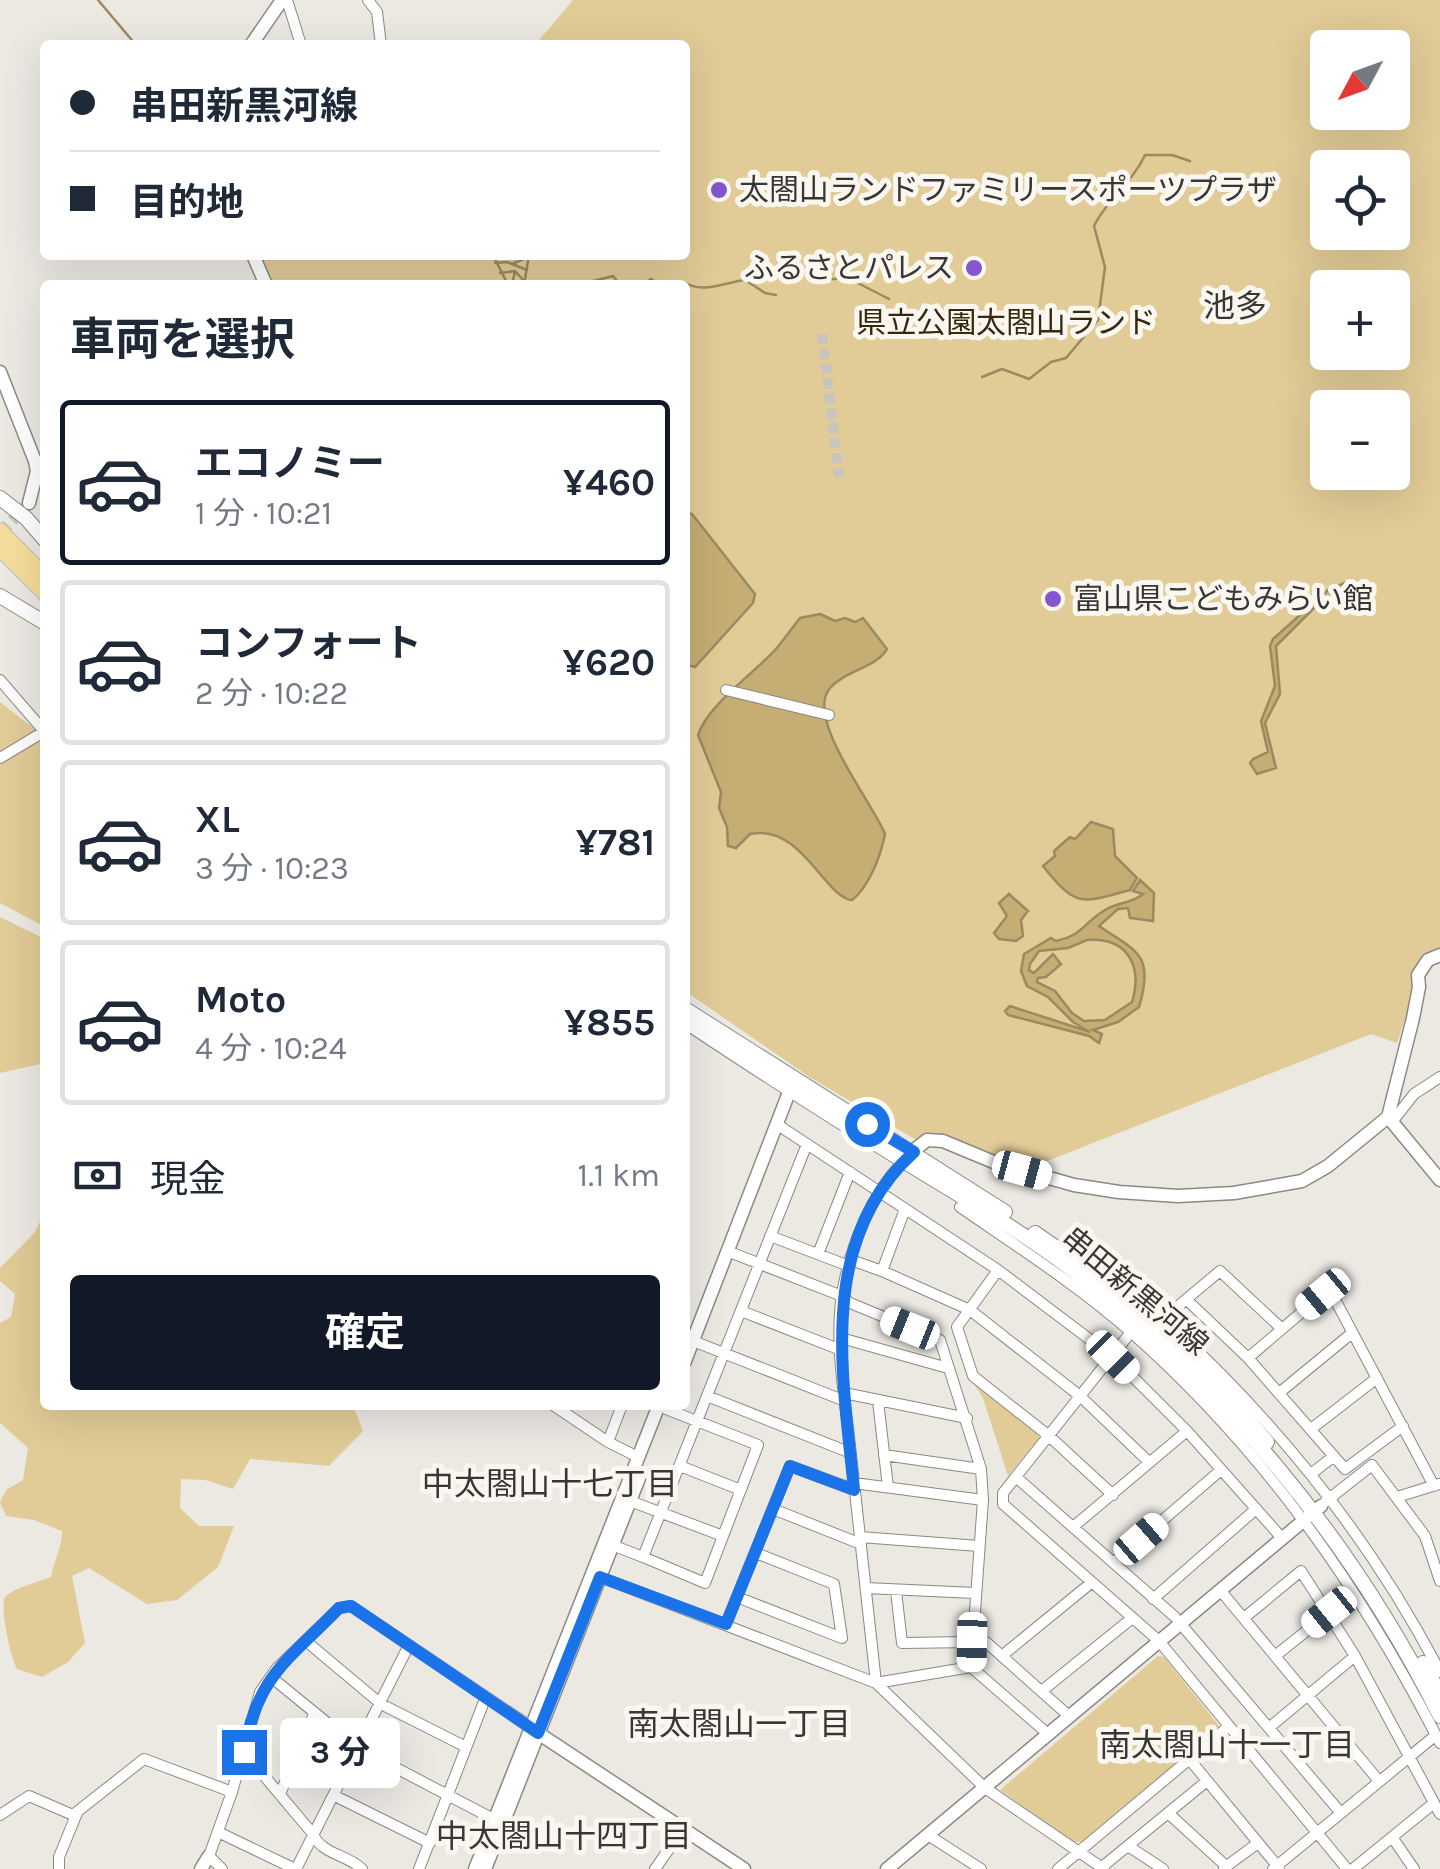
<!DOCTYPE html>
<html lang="ja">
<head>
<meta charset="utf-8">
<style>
  body { margin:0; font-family:Karla,"Noto Sans JP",sans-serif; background:#f2f2f3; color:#1f2937; height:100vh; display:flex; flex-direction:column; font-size:38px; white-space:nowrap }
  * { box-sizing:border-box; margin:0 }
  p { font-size:32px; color:#747a83 }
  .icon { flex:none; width:55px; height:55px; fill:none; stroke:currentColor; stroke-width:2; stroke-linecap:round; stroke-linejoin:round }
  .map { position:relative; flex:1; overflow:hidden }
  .panel { position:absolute; left:40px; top:280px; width:650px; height:1130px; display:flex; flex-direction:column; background:#fff; border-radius:10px; box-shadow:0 10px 40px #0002 }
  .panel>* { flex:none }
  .top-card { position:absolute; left:40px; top:40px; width:650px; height:220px; border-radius:10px; box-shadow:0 10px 40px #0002; display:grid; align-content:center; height:220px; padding:0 30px; background:#fff }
  .needle { width:65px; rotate:229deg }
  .fabs { position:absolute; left:1310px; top:30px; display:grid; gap:20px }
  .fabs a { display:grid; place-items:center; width:100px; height:100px; border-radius:10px; background:#fff; box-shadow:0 10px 40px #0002; font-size:50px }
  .end { position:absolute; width:45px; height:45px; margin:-22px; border:12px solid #1a73e8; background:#fff; box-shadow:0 0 0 5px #fff }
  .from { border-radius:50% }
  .bubble { position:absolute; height:70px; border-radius:10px; background:#fff; box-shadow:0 10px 40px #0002; font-size:32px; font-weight:700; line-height:70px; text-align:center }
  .car { position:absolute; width:30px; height:60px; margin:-30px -15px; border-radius:12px; box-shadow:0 0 8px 2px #0007; background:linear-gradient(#fff 24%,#345 0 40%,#fff 0 76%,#345 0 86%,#fff 0) }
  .top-card b { display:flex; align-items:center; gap:35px; height:95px; font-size:38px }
  .top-card b+b { border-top:2px solid #e0e1e3 }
  .top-card i { width:25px; height:25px; background:#1f2937 }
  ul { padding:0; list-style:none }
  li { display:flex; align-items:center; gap:30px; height:165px; margin:0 20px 15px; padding:0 10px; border:5px solid #e0e1e3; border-radius:10px }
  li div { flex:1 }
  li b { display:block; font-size:38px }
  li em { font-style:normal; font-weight:700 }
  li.selected { border-color:#111827 }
  li>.icon { width:90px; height:90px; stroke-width:1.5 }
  h2 { padding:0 30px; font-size:45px; line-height:120px }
  .pay { display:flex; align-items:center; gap:25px; height:110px; padding:0 30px; font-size:38px }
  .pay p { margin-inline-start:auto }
  .cta { display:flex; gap:20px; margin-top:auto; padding:20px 30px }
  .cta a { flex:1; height:115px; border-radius:10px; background:#111827; color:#fff; font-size:40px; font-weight:700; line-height:115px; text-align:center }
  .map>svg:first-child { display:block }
  .green { fill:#e1cb97; fill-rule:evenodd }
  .water { fill:#c5ad73; stroke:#9b8a60; stroke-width:2.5; fill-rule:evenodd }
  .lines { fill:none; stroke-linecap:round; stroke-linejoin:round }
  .stream { stroke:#9b8a60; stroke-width:2.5 }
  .minor-tunnel { stroke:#c8c5c0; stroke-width:10; stroke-dasharray:10 5; stroke-linecap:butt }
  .tertiary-tunnel { stroke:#c8c5c0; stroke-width:12; stroke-dasharray:12 6; stroke-linecap:butt }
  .minor-casing { stroke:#8b8983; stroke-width:12 }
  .tertiary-casing { stroke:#8b8983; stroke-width:15 }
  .secondary-casing { stroke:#8b8983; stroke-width:16 }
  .primary-casing { stroke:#c7c7c6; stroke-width:18 }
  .minor { stroke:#fff; stroke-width:10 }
  .tertiary { stroke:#fff; stroke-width:12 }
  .secondary { stroke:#fff; stroke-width:14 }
  .primary { stroke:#f7dd9c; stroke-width:15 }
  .route { stroke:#1a73e8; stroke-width:12 }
  .poi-dot { fill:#8456cf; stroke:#f9f7f0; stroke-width:4 }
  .labels { text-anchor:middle; stroke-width:10; stroke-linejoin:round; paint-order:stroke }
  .poi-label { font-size:30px; fill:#383735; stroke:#f9f7f0; text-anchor:start }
  .park-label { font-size:30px; fill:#34290e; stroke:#f9f7f0 }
  .street-label { font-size:30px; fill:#383735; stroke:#f9f7f0 }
  .neighbourhood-label { font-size:32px; fill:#383735; stroke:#f9f7f0 }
</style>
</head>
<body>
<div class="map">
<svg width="1440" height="1869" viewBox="0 0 1440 1869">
  <rect width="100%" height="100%" fill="#ece9e3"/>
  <path class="green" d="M573,0h867v949l-13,4 -30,90 -26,-9 -339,133 -114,-26 -107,-63 -126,-87v-706h-416l-13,-30h429v-210h-150zM1328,48h64v64h-64zM1328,168h64v64h-64zM1328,288h64v64h-64zM1328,408h64v64h-64z
    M0,702l45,35v190l-45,-24z
    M0,917l45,22v124l-45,10z
    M45,1211v194h308l10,26 -34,35 -79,-7 -17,30 -28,-9 -24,-1 -1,29 19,18h35l-16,41 -41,33 -30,4 -58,-36 -17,8 13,67 -17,19 -26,15 -25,-8c-7,-14 -17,-59 -12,-72 10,-10 34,-15 46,-20 3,-17 11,-29 11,-46l-28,-11 -28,-4 -6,-14 6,-12 17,-10 5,-32 -28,-25v-100l11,-6 4,-23 -15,-13v-13l35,-36z
    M971,1379l68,55v4l-31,38 -25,-78z
    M1158,1656l6,1 56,70 -139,115h-7l-74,-52z"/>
  <path class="water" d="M685,512l7,2 63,80 -2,9 -58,64 -10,-3z
    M1351,580l2,3 -33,19 -44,44 4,48 -15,29 11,45 -19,6 -7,-11 3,-4 15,-7 -7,-31 14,-35 -5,-40 3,-7 55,-49z
    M820,614l15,7 10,-3 10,4 8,-4 24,31c-11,19 -41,21 -57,39 -26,30 43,115 55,146 -4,21 -16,53 -33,66 -27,-2 -51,-77 -102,-66l-14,14 -8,-2 -1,-19 -8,-19 2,-16 -23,-57c10,-30 55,-61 77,-85 9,-10 17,-22 25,-32z
    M1091,822l22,7 2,27 22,22 -7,12c-48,13 -53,19 -87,-24l12,-10 -1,-5 16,-14 5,2z
    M1140,880l14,13 -1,28 -23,-3 -2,-10 -10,1 -19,17c37,25 56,28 40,81l-21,15 -25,8 9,4 -3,9 -10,-7 -81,-21 -3,-4 5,-5 80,26 -17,-10 -25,-25 -21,-11 -6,-15 3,-17 27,-16 5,3c29,-7 27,-18 49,-31 13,-8 26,-6 38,-16l-10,-3zM1087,940c40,-3 56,25 45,62l-27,18 -21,1 -12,-8 -17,-22 -18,-9 1,-4 8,-1 15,-13 -8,-10 -19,19 -5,-3 1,-6 9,-13 29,-3z
    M1009,894l19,17 -7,9 2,16 -7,5 -17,-2 -5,-6 13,-17 -8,-13z"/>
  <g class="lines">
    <path class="stream" d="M98,0l38,45
      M493,255l15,30
      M495,263l12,-1 20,8
      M514,263l15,-6
      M500,273l15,-2
      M818,280l30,-2 41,21
      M512,285l3,-14 9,10
      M524,285l5,-30
      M577,285l36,-9 7,9
      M641,285l10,-6 9,6
      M673,285l10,-3c21,12 39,1 62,-2l20,13 11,2
      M982,377l20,-8 27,10 22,-17 15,-4 32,-38 7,-53 -11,-41c13,-27 39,-44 51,-71h27l18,6"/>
    <path class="minor-tunnel" d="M822,334l17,143"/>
    <path class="tertiary-tunnel" d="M0,534l25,-27"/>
    <defs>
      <path id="minor" d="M287,0l14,45
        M368,0l9,12 4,33
        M0,680l44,51
        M726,690l103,25
        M0,758l45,-27
        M1392,1122l22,-28 26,-17
        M778,1125l220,145
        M960,1207c58,40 119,79 172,126 132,117 228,254 308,410
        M905,1209l-23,62 88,39 110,86 69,66
        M770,1236l79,30
        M727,1251l115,45 8,7 90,37 41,129 2,31 -12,167 77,67
        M818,1254l32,-82
        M851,1260l31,11
        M1187,1300l61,58 97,111 58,-43
        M741,1311l100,39
        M1160,1321l9,3c109,100 203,217 271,348
        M1158,1323l62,-52 61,57
        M1131,1332l-128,161v11l156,137 188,228
        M841,1338l107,30
        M693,1341l152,60
        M1248,1358l75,-64 8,-2 103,194
        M844,1393l123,25
        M1279,1393l73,-60
        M707,1396l144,57
        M878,1401l10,86
        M553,1405l55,37 30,15
        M1311,1429l66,-51
        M608,1442l14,-37
        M884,1455l97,14
        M680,1466l61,24
        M1311,1474l23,-18
        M1016,1477l159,140
        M854,1483l129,17
        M1113,1495l-64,-59 -76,-60 -16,-49 41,-57 115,87 74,74 94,106
        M1397,1497l42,-13
        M630,1501l93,35
        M1325,1502l47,-37 53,71 15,45
        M773,1509l88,35
        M1073,1527l114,-96
        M860,1537l119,9
        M612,1545l31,12 164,-413
        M643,1557l62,26 53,-138 -92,-36
        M1114,1562l107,-92
        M600,1577l276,106 109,105 119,81
        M866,1588l109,5
        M1220,1590l159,191
        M896,1591l6,52 70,-1
        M737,1597l105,41 -8,-54 -78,-31
        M1153,1599l103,-90
        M1244,1618l57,-47 54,85 85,158
        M1180,1623l160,189
        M726,1624l64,-158 65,24
        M307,1642l74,62 85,43
        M986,1642l83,74
        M1003,1655l88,-72
        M1275,1656l54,-43
        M271,1677l87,71 143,75
        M876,1683c-8,-76 -17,-152 -25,-228 -5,-52 -17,-108 -9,-161 8,-47 30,-103 65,-136
        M876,1683l95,-16
        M1043,1690l88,-71
        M1270,1727l85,-71
        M244,1752l69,82c9,21 34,20 49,35
        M1190,1760l89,108
        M280,1794l34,-80
        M335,1796l95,47
        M1168,1813l58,53
        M0,1815l29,-19 44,19 71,-56 88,33
        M218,1832l77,37
        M928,1835l53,34
        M1392,1837l22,32
        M1128,1846l35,23
        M1102,1867l105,-86
        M1224,1868l34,-25
        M59,1869v-12l18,-44
        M222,1869l-13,-13 23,-64 28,-100 17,-24 62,-60 12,-2 183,123
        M296,1869l112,-222
        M419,1869l66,-170
        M655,1869l28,-40
        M1058,1869l170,-142
        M1273,1869l163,-134
        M1353,1869l81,-66"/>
      <path id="tertiary" d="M251,45l31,-45
        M253,255l13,30
        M0,372l35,89 10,3
        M29,503l8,-32 -2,-10
        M1388,1117l52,63
        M913,1151l14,-11 16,1 53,22 78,22 45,7 59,4 56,-3 68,-12 26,-15 60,-49 25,-99 6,-31 -1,-12 10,-15 12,-5
        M685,1361l108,-279
        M538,1733l206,136
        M201,1869l8,-13
        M475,1869l184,-464
        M485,1869l156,-396
        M887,1869l434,-363"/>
      <path id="secondary" d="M0,498l26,20 19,22
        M0,596l45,27
        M685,1009l320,203
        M685,1021c72,48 144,94 217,139 55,34 113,67 165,106 157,119 285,274 373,450
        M1035,1233c87,58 165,128 232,209
        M1423,1663l17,31"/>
      <path id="primary" d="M0,531l45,45
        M0,548l45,45"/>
    </defs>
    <use href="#minor" class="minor-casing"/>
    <use href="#tertiary" class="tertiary-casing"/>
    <use href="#secondary" class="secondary-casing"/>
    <use href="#primary" class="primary-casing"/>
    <use href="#minor" class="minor"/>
    <use href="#tertiary" class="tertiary"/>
    <use href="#secondary" class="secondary"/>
    <use href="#primary" class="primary"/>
  </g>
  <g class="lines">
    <path class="route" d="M244,1752c13,-77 45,-92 95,-144l12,-2 187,127 62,-156 126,47 64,-158 64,24c-11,-114 -38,-250 60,-338l-47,-28"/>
  </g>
  <g class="poi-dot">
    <circle cx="719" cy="190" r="10"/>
    <circle cx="974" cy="268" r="10"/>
    <circle cx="1053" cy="599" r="10"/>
  </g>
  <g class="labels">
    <g class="poi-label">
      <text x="739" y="200">太閤山ランドファミリースポーツプラザ</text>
      <text x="954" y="278" text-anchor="end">ふるさとパレス</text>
      <text x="1073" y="609">富山県こどもみらい館</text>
    </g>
    <g class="park-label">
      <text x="1006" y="333">県立公園太閤山ランド</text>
    </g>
    <g class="street-label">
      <text transform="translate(1135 1291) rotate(40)" y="10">串田新黒河線</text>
    </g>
    <g class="neighbourhood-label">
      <text x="1235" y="317">池多</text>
      <text x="550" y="1495">中太閤山十七丁目</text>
      <text x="739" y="1735">南太閤山一丁目</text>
      <text x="1227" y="1756">南太閤山十一丁目</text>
      <text x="564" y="1847">中太閤山十四丁目</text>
    </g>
  </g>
</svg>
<div class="fabs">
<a><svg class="needle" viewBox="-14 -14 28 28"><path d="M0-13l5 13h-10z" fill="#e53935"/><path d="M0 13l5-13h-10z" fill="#747a83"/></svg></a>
<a><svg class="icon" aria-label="locate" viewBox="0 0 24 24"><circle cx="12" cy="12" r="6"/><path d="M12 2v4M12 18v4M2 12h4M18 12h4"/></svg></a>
<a>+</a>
<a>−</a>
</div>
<i class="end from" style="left:867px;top:1124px"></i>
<i class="end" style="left:244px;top:1752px"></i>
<div class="bubble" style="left:280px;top:1718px;width:120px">3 分</div>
<i class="car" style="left:1022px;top:1170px;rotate:105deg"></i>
<i class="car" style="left:1323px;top:1294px;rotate:230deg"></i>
<i class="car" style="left:910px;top:1328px;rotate:292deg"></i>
<i class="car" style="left:1113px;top:1357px;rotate:135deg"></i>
<i class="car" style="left:1141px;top:1539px;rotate:49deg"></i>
<i class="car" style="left:1329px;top:1612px;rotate:231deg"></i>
<i class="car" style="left:972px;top:1642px;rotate:181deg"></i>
<div class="top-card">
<b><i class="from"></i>串田新黒河線</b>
<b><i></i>目的地</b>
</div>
<section class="panel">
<h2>車両を選択</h2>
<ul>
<li class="selected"><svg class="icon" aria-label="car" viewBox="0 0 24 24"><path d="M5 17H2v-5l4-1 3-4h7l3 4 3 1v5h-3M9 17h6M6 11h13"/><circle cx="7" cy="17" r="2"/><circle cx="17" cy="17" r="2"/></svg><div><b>エコノミー</b><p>1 分 · 10:21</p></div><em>¥460</em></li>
<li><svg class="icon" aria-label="car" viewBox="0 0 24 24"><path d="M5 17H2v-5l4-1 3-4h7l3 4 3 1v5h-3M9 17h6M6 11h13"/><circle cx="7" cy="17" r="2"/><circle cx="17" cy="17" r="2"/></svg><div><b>コンフォート</b><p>2 分 · 10:22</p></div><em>¥620</em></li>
<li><svg class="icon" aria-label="car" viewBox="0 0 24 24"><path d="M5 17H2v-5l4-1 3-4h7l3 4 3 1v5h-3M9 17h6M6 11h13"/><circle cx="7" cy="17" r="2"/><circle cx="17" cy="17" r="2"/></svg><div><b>XL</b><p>3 分 · 10:23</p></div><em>¥781</em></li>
<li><svg class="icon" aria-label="car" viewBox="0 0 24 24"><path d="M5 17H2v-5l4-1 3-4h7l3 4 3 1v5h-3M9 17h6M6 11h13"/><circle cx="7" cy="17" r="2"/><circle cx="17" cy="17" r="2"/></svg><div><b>Moto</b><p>4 分 · 10:24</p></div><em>¥855</em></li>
</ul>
<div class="pay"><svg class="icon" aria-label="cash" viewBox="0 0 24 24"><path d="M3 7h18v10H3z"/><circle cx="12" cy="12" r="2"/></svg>現金<p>1.1 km</p></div>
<div class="cta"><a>確定</a></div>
</section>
</div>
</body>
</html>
